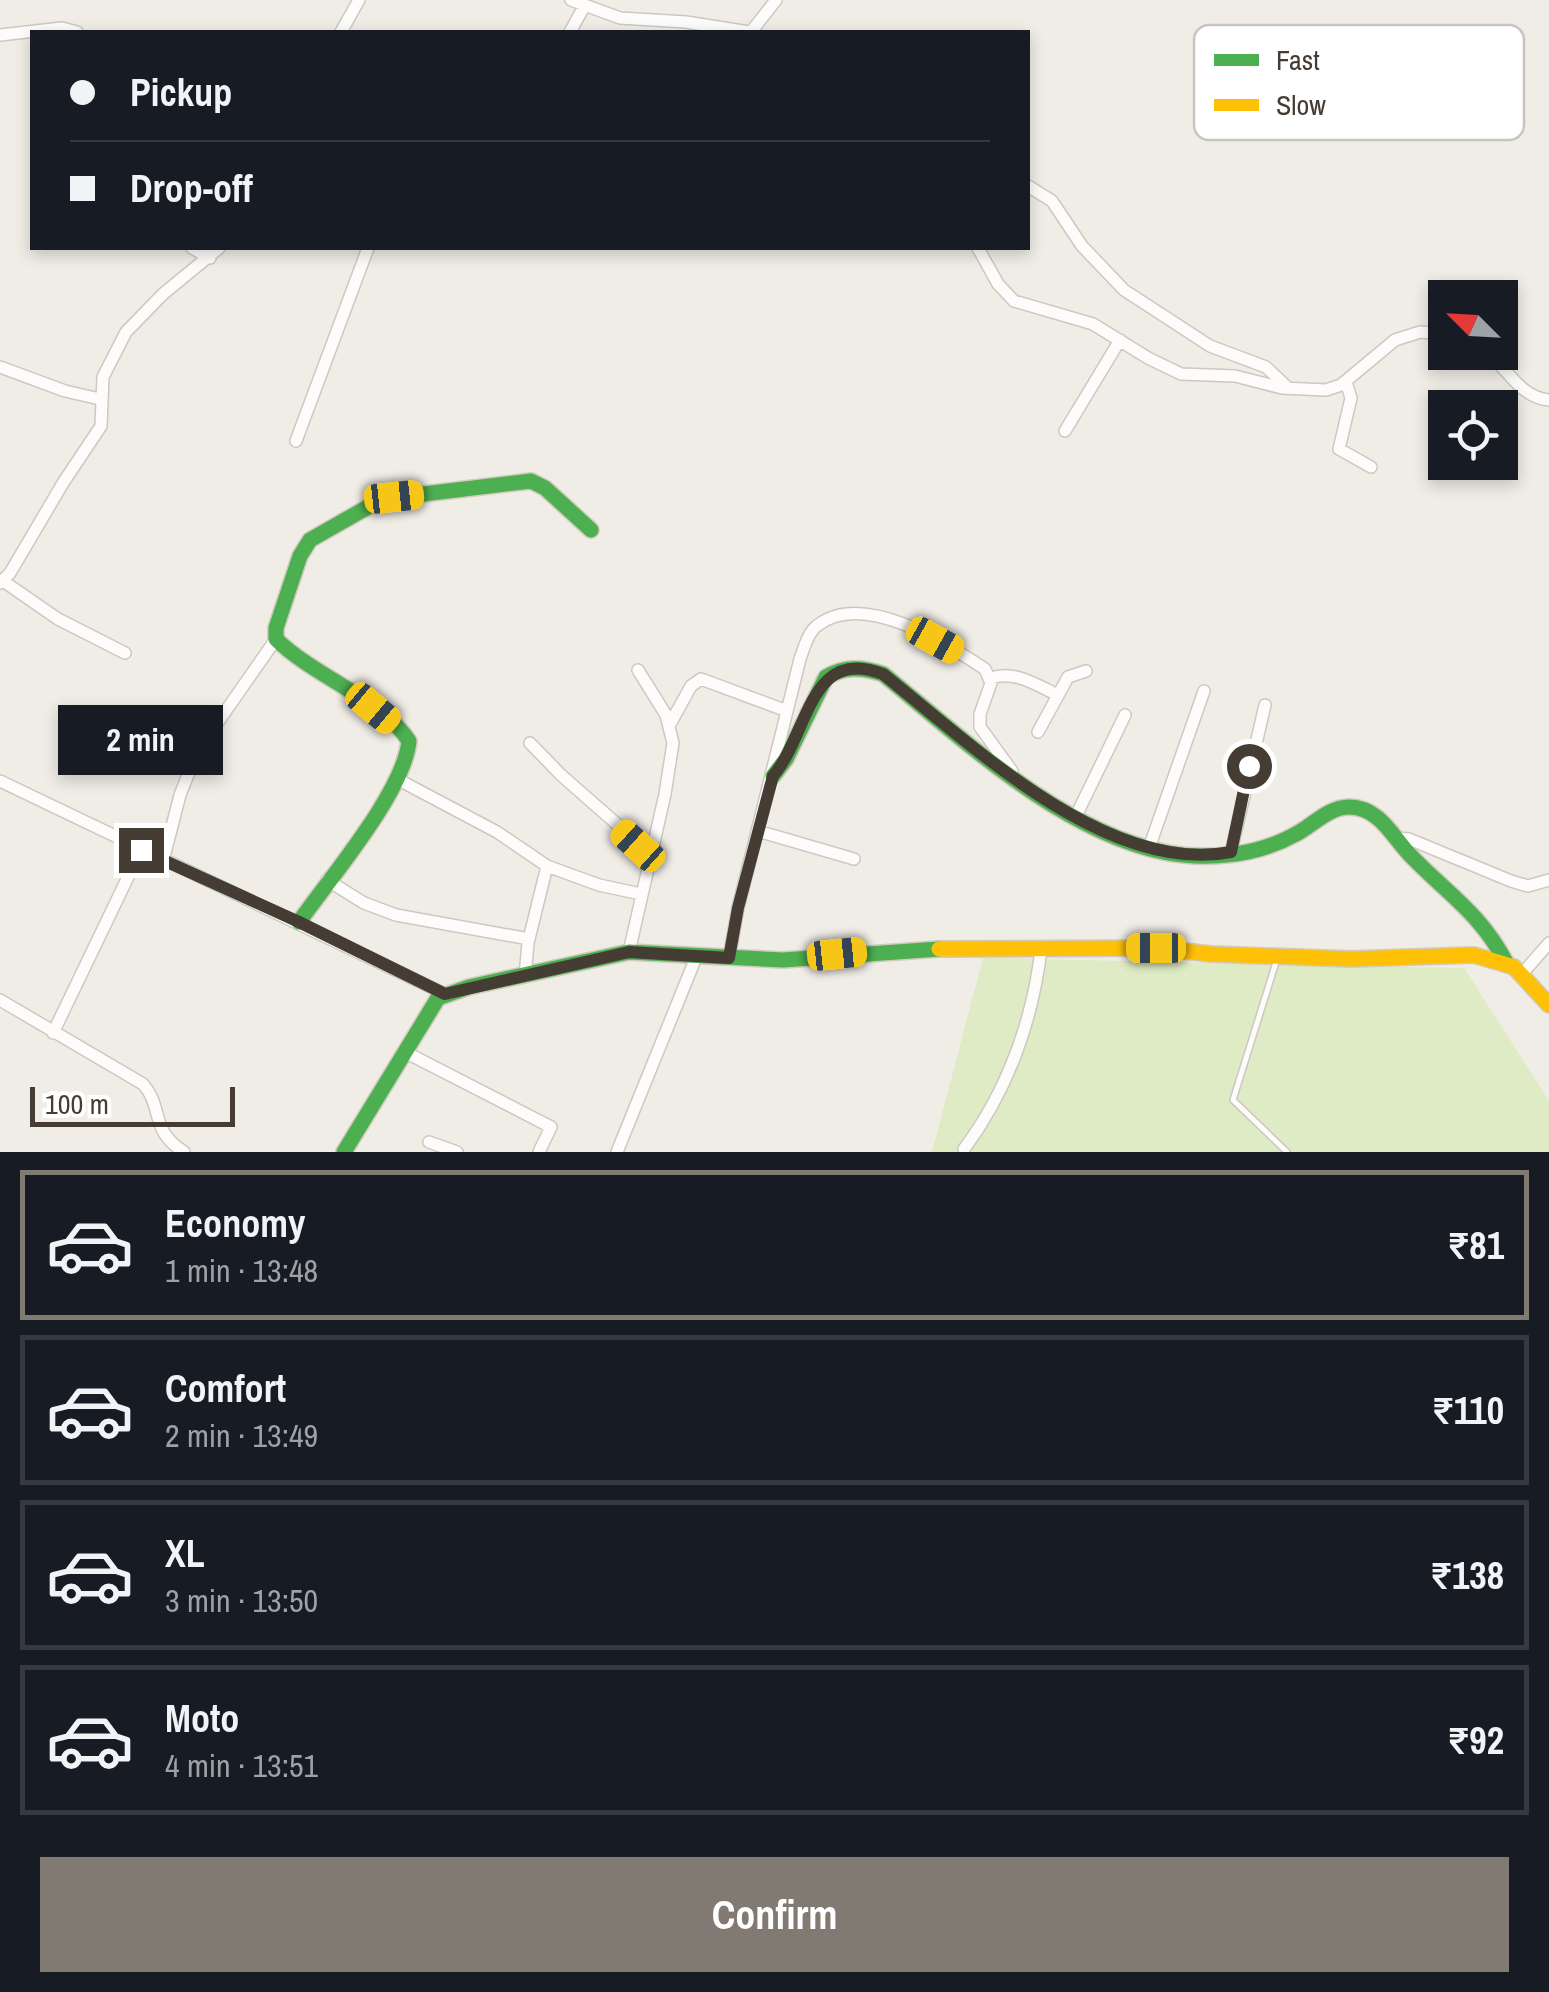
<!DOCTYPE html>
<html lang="en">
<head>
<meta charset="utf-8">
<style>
  body { margin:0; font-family:"Archivo Narrow",sans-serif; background:#20242c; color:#f1f3f6; height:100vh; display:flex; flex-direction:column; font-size:38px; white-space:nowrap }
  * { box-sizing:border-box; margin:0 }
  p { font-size:32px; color:#9ea1a6 }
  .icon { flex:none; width:55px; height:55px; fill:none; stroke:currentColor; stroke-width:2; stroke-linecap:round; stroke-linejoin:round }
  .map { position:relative; height:1152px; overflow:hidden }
  .side { display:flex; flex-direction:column; background:#171b24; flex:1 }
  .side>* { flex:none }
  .top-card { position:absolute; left:30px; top:30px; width:1000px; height:220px; border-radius:0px; box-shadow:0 5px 15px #0003; display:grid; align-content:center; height:220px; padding:0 40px; background:#171b24 }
  .needle { width:65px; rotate:294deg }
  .controls { position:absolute; left:1428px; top:280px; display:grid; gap:20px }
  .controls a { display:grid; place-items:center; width:90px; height:90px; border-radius:0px; background:#171b24; box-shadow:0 5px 15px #0003; font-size:50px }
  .scale { position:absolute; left:30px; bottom:25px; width:205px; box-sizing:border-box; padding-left:10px; border:5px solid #453d33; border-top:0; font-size:28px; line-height:35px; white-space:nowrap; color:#453d33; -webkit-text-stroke:8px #fff; paint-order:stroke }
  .end { position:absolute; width:45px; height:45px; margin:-22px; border:12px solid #453d33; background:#fff; box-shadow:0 0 0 5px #fff }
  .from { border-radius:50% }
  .bubble { position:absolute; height:70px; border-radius:0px; background:#171b24; box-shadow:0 5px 15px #0003; font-size:32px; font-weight:700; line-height:70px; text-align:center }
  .car { position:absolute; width:30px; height:60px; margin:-30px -15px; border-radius:12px; box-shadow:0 0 8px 2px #0007; background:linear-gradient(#f5c518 24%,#345 0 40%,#f5c518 0 76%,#345 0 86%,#f5c518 0) }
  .top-card b { display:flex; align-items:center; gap:35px; height:95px; font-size:38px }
  .top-card b+b { border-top:2px solid #363941 }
  .top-card i { width:25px; height:25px; background:#f1f3f6 }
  ul { padding:18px 0 0; list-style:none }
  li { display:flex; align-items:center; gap:30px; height:150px; margin:0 20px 15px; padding:0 20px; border:5px solid #363941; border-radius:0px }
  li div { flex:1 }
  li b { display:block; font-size:38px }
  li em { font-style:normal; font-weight:700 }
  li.active { border-color:#817a72 }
  li>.icon { width:90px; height:90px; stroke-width:1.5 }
  .primary-button { display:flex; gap:20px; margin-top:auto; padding:20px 40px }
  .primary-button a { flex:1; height:115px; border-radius:0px; background:#817a72; color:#fff; font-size:40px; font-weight:700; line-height:115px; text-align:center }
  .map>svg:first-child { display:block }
  .green { fill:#dfebc4 }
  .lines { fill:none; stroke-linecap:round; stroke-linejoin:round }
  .lane-casing { stroke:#ccc8c2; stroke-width:8 }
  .street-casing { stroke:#ccc8c2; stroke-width:14 }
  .fast-casing { stroke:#d1cabe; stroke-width:18 }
  .slow-casing { stroke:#d1cabe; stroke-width:18 }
  .lane { stroke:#fdfcfb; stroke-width:5 }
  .street { stroke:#fdfcfb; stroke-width:11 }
  .fast { stroke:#4caf50; stroke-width:15 }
  .slow { stroke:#ffc107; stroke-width:15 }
  .route { stroke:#453d33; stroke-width:12 }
  .key { fill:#fff; stroke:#c7c5c2; stroke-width:2.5 }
  .key-label { font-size:28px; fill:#453d33 }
</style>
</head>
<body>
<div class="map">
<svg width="1549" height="1152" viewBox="0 0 1549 1152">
  <rect width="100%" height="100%" fill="#f0ece6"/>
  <path class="green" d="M983,958l481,10 85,133v51h-617z"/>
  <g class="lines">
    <defs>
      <path id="lane" d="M1277,959l-44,141 54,52"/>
      <path id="street" d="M571,0l49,18 66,4 63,10
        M341,32l18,-32
        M570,32l15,-27
        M751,32l25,-32
        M0,35l62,-7 15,4
        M1028,186l24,15 30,45 42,44 86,56 56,21 22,21
        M192,248l18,10
        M978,248l20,36 16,17 79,23 55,34 33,16 54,2 47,12 44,2 15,-5 54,-45 25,-8 25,2
        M1486,352c23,17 33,45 63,48
        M0,367l65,24 35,8
        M1346,382l5,16 -12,51 32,18
        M1065,431l55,-91
        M296,441l72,-193
        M3,581l55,38 67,34
        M0,583l10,-10 53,-90 38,-57 2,-49 23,-45 37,-38 56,-46
        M991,678c24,-8 45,7 67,17
        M669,726l22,-40 10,-7 86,32
        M1038,732l30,-55 18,-6
        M530,743l31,32 90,79
        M399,780l98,52 50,34 52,19 42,9
        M0,781l445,213
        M1075,818l50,-103
        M758,831l96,28
        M1396,838l13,1 102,42 17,5 21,-6
        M1149,848l55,-157
        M1231,852l34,-147
        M163,861l17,-66 17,-43 79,-113
        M327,880l37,23 32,12 133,24
        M629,952l36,-158 8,-51 -7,-28 -28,-45
        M729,958l9,-50 62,-249c4,-11 8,-27 18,-34 46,-35 127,18 167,44l6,14 -11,31v13l32,44
        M1522,974l27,-31
        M525,976l3,-33 19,-77
        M0,1000l143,84c21,24 6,46 41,68
        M53,1033l88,-183
        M405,1052l146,75 -12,25
        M429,1142l28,10
        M964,1149c43,-57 69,-129 77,-200
        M617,1152l80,-197"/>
      <path id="fast" d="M773,776l13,-17 40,-82c19,-11 36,-10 57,-3 80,65 176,156 280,178 43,9 94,4 133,-18 17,-9 33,-27 53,-27 31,0 44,31 63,50 38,39 68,56 95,107
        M299,922c31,-44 105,-130 110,-181 -26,-41 -96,-65 -133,-102v-11l24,-72 10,-16 72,-41 149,-18 14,7 46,42
        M344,1152l94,-154 31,-11 160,-35 154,8 156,-11"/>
      <path id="slow" d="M939,949l218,-1 54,6 140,5 123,-4 40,12 35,38"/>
    </defs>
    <use href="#lane" class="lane-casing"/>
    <use href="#street" class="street-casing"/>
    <use href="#fast" class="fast-casing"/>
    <use href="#slow" class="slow-casing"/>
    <use href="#lane" class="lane"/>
    <use href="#street" class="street"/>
    <use href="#fast" class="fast"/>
    <use href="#slow" class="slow"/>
  </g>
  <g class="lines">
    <path class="route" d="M141,850l158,72 146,72 184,-42 100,6 9,-50 35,-132c36,-42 36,-131 110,-102 89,71 225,202 348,178l18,-86"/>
  </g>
  <rect x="1194" y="25" width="330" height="115" rx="15" class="key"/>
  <rect x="1214" y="54" width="45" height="12" fill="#4caf50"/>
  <rect x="1214" y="99" width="45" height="12" fill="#ffc107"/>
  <g class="key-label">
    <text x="1276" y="70">Fast</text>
    <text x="1276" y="115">Slow</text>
  </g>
</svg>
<div class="controls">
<a><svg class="needle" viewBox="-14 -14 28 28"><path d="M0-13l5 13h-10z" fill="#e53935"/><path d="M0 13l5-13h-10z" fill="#9ea1a6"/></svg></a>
<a><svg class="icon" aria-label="locate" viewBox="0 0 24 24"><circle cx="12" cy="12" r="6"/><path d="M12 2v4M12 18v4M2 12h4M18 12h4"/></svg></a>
</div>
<div class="scale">100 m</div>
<i class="end from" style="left:1249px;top:766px"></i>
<i class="end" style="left:141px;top:850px"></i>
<div class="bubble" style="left:58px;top:705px;width:165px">2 min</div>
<i class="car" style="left:394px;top:497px;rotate:84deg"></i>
<i class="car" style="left:935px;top:640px;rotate:119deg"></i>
<i class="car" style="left:373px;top:708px;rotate:130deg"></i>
<i class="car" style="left:638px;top:846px;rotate:312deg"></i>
<i class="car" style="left:1156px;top:948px;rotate:270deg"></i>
<i class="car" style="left:837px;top:954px;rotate:84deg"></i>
<div class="top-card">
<b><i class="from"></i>Pickup</b>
<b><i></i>Drop-off</b>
</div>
</div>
<section class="side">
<ul>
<li class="active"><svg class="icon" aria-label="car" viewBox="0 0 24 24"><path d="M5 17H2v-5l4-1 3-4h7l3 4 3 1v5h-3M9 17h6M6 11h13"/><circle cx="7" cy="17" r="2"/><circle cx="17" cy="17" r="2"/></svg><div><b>Economy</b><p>1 min · 13:48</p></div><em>₹81</em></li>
<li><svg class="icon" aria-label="car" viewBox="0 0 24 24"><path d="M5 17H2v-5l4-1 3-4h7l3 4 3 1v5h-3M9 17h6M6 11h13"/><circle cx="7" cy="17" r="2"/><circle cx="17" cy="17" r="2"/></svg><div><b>Comfort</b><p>2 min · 13:49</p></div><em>₹110</em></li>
<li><svg class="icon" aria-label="car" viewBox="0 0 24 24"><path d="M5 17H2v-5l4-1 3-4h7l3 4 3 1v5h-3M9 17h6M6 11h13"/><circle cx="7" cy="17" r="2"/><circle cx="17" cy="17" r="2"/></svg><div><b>XL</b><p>3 min · 13:50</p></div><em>₹138</em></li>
<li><svg class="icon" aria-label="car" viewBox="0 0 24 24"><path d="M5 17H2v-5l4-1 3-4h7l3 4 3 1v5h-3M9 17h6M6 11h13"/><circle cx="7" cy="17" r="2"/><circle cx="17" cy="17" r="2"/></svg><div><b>Moto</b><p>4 min · 13:51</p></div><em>₹92</em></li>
</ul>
<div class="primary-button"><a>Confirm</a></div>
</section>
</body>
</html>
